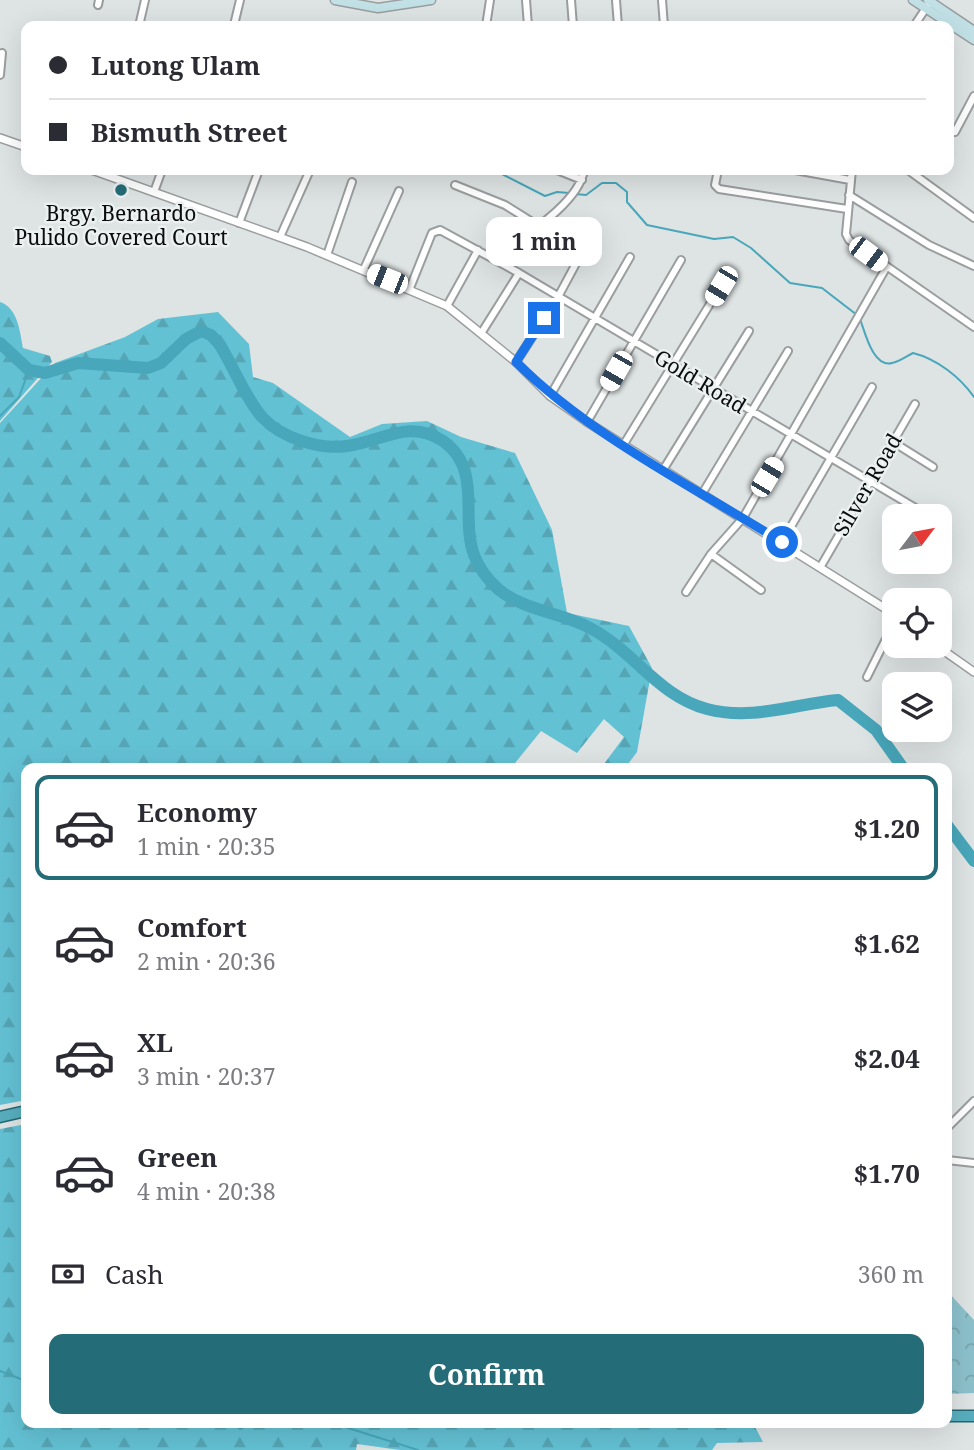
<!DOCTYPE html>
<html lang="en">
<head>
<meta charset="utf-8">
<style>
  body { margin:0; font-family:"Noto Serif",serif; background:#f2f2f3; color:#2b2b33; height:100vh; display:flex; flex-direction:column; font-size:26px; white-space:nowrap }
  * { box-sizing:border-box; margin:0 }
  p { font-size:23px; color:#7c7c81 }
  .icon { flex:none; width:38px; height:38px; fill:none; stroke:currentColor; stroke-width:2; stroke-linecap:round; stroke-linejoin:round }
  .map { position:relative; flex:1; overflow:hidden }
  .drawer { position:absolute; left:21px; top:763px; width:931px; height:665px; display:flex; flex-direction:column; background:#fff; border-radius:14px; box-shadow:0 7px 28px #0002 }
  .drawer>* { flex:none }
  .hud { position:absolute; left:21px; top:21px; width:933px; height:154px; border-radius:14px; box-shadow:0 7px 28px #0002; display:grid; align-content:center; height:154px; padding:0 28px; background:#fff }
  .needle { width:46px; rotate:58deg }
  .fabs { position:absolute; left:882px; top:504px; display:grid; gap:14px }
  .fabs a { display:grid; place-items:center; width:70px; height:70px; border-radius:14px; background:#fff; box-shadow:0 7px 28px #0002; font-size:35px }
  .end { position:absolute; width:32px; height:32px; margin:-16px; border:9px solid #1a73e8; background:#fff; box-shadow:0 0 0 4px #fff }
  .from { border-radius:50% }
  .bubble { position:absolute; height:49px; border-radius:14px; background:#fff; box-shadow:0 7px 28px #0002; font-size:23px; font-weight:700; line-height:49px; text-align:center }
  .car { position:absolute; width:21px; height:42px; margin:-21px -10px; border-radius:9px; box-shadow:0 0 5px 2px #0007; background:linear-gradient(#fff 24%,#345 0 40%,#fff 0 76%,#345 0 86%,#fff 0) }
  .hud b { display:flex; align-items:center; gap:24px; height:66px; font-size:26px }
  .hud b+b { border-top:2px solid #e1e1e2 }
  .hud i { width:18px; height:18px; background:#2b2b33 }
  ul { padding:12px 0 0; list-style:none }
  li { display:flex; align-items:center; gap:21px; height:105px; margin:0 14px 10px; padding:0 14px; border:4px solid transparent; border-radius:14px }
  li div { flex:1 }
  li b { display:block; font-size:26px }
  li em { font-style:normal; font-weight:700 }
  li.on { border-color:#256c79 }
  li>.icon { width:63px; height:63px; stroke-width:1.5 }
  .pay { display:flex; align-items:center; gap:18px; height:77px; padding:0 28px; font-size:26px }
  .pay p { margin-inline-start:auto }
  .action { display:flex; gap:14px; margin-top:auto; padding:14px 28px }
  .action a { flex:1; height:80px; border-radius:14px; background:#256c79; color:#fff; font-size:28px; font-weight:700; line-height:80px; text-align:center }
  .map>svg:first-child { display:block }
  .forest { fill:url(#forest-firs) }
  .park { fill:url(#park-crowns) }
  .lines { fill:none; stroke-linecap:round; stroke-linejoin:round }
  .stream { stroke:#48a7ba; stroke-width:2 }
  .river { stroke:#48a7ba; stroke-width:12 }
  .minor-casing { stroke:#9a9e9f; stroke-width:10 }
  .tertiary-casing { stroke:#9a9e9f; stroke-width:10 }
  .secondary-casing { stroke:#9a9e9f; stroke-width:11 }
  .trunk-casing { stroke:#226875; stroke-width:13 }
  .minor { stroke:#fff; stroke-width:6 }
  .tertiary { stroke:#fff; stroke-width:7 }
  .secondary { stroke:#c1e1e6; stroke-width:8 }
  .trunk { stroke:#58aebe; stroke-width:10 }
  .route { stroke:#1a73e8; stroke-width:9 }
  .poi-dot { fill:#256c79; stroke:#ebf0f1; stroke-width:2.5 }
  .labels { text-anchor:middle; stroke-width:5; stroke-linejoin:round; paint-order:stroke }
  .poi-label { font-size:21px; fill:#0b0c0d; stroke:#ebf0f1 }
  .street-label { font-size:21px; fill:#0b0c0d; stroke:#ebf0f1 }
</style>
</head>
<body>
<div class="map">
<svg width="974" height="1450" viewBox="0 0 974 1450">
  <defs>
    <pattern id="forest-firs" width="22" height="20" patternUnits="userSpaceOnUse" patternTransform="scale(1.75)"><rect width="22" height="20" fill="#63c1d4"/><path d="M5 1l3.5 6h-7zM16 11l3.5 6h-7z" fill="#55a5b5"/></pattern>
    <pattern id="park-crowns" width="20" height="18" patternUnits="userSpaceOnUse" patternTransform="scale(1.75)"><rect width="20" height="18" fill="#8cc1cc"/><path d="M2 6a3 3 0 1 1 6 0M12 15a3 3 0 1 1 6 0" fill="none" stroke="#77a5ae"/></pattern>
  </defs>
  <rect width="100%" height="100%" fill="#dee3e4"/>
  <path class="forest" d="M0,302c18,6 20,30 23,46l27,8 2,6 -52,59z
    M218,312l31,32 4,33 20,6 77,54 32,-13 45,-3 34,16 54,16 37,77 15,83 62,13 23,42 -15,84 -12,16h-24l23,-31 -20,-18 -27,34 -36,-22 -30,37h-485v332l-26,5v-682l55,-60 70,-26 33,-18z
    M26,1124v299h727l10,19 -46,1 -5,7h-312l-43,-6 -1,6h-356v-321z"/>
  <path class="park" d="M947,1291l27,29v73l-27,1z"/>
  <g class="lines">
    <path class="stream" d="M494,170l51,26 12,-4 12,1
      M575,194l11,1 16,-12h14l11,9v10l20,23 67,14 19,-2 18,11 39,35 32,5 35,27
      M860,319c5,13 13,49 32,44 7,-1 15,-7 21,-10 24,6 47,24 61,44
      M0,416l19,-19 10,-27
      M0,1371l26,10
      M231,1423l9,6 15,-6
      M332,1423l86,27"/>
    <path class="river" d="M0,343l29,27 16,3 33,-10 70,5 13,-5 25,-24 15,-8 10,4 9,10c13,21 27,56 43,73 19,20 56,32 84,28 34,-4 62,-28 96,-5 40,28 17,76 31,114 5,13 13,24 24,34 27,22 62,23 92,39 44,23 68,68 117,81 45,12 87,-5 131,-9l38,30 27,38
      M947,825l27,36"/>
    <defs>
      <path id="minor" d="M526,0l2,26
        M571,0l2,26
        M616,0l2,26
        M662,0l2,26
        M98,5l1,-5
        M234,25l6,-25
        M139,26l6,-26
        M486,26l4,-26
        M914,26l14,-21
        M0,75l2,-22
        M955,132l19,-36
        M557,170l25,10
        M718,170l-3,15 4,4 128,20
        M795,170l55,10
        M852,170l-6,64 3,6 125,87
        M908,170l66,48
        M455,185l50,20 32,20
        M154,192l8,-22
        M849,195l80,50 45,21
        M239,223l20,-53
        M280,237l30,-67
        M327,255l25,-73
        M494,259c27,-21 85,-55 90,-89
        M364,269l35,-78
        M410,288l22,-55 8,-3 79,43 410,243
        M447,306l31,-56
        M482,332l37,-59
        M516,362l42,-65 36,-67
        M550,396l80,-139
        M587,422l94,-162
        M893,442l40,25
        M624,444l97,-158
        M663,470l86,-139
        M702,494l86,-143
        M782,542l90,-155
        M711,554l50,36
        M821,566l94,-162
        M686,592l25,-38 32,-36 143,-250
        M867,677l27,-54
        M947,1128l27,-27
        M947,1160l27,3"/>
      <path id="tertiary" d="M0,138l26,9
        M92,170l215,77 140,59 69,56 34,34 37,26 307,192
        M937,646l37,26"/>
      <path id="secondary" d="M335,0l43,8 53,-8
        M913,0l61,40
        M928,0l46,31"/>
      <path id="trunk" d="M0,1117l26,-6
        M947,1416h27"/>
    </defs>
    <use href="#minor" class="minor-casing"/>
    <use href="#tertiary" class="tertiary-casing"/>
    <use href="#secondary" class="secondary-casing"/>
    <use href="#trunk" class="trunk-casing"/>
    <use href="#minor" class="minor"/>
    <use href="#tertiary" class="tertiary"/>
    <use href="#secondary" class="secondary"/>
    <use href="#trunk" class="trunk"/>
  </g>
  <g class="lines">
    <path class="route" d="M544,318l-28,44c76,75 176,124 266,180"/>
  </g>
  <circle class="poi-dot" cx="121" cy="190" r="7"/>
  <g class="labels">
    <g class="poi-label">
      <text x="121" y="221">Brgy. Bernardo<tspan x="121" dy="24">Pulido Covered Court</tspan></text>
    </g>
    <g class="street-label">
      <text transform="translate(700 382) rotate(31)" y="7">Gold Road</text>
      <text transform="translate(868 485) rotate(-60)" y="7">Silver Road</text>
    </g>
  </g>
</svg>
<div class="fabs">
<a><svg class="needle" viewBox="-14 -14 28 28"><path d="M0-13l5 13h-10z" fill="#e53935"/><path d="M0 13l5-13h-10z" fill="#7c7c81"/></svg></a>
<a><svg class="icon" aria-label="locate" viewBox="0 0 24 24"><circle cx="12" cy="12" r="6"/><path d="M12 2v4M12 18v4M2 12h4M18 12h4"/></svg></a>
<a><svg class="icon" aria-label="layers" viewBox="0 0 24 24"><path d="M12 4l9 5-9 5-9-5zM3 14l9 5 9-5"/></svg></a>
</div>
<i class="end from" style="left:782px;top:542px"></i>
<i class="end" style="left:544px;top:318px"></i>
<div class="bubble" style="left:486px;top:217px;width:116px">1 min</div>
<i class="car" style="left:868px;top:254px;rotate:127deg"></i>
<i class="car" style="left:387px;top:279px;rotate:292deg"></i>
<i class="car" style="left:721px;top:286px;rotate:211deg"></i>
<i class="car" style="left:616px;top:371px;rotate:210deg"></i>
<i class="car" style="left:767px;top:477px;rotate:31deg"></i>
<div class="hud">
<b><i class="from"></i>Lutong Ulam</b>
<b><i></i>Bismuth Street</b>
</div>
<section class="drawer">
<ul>
<li class="on"><svg class="icon" aria-label="car" viewBox="0 0 24 24"><path d="M5 17H2v-5l4-1 3-4h7l3 4 3 1v5h-3M9 17h6M6 11h13"/><circle cx="7" cy="17" r="2"/><circle cx="17" cy="17" r="2"/></svg><div><b>Economy</b><p>1 min · 20:35</p></div><em>$1.20</em></li>
<li><svg class="icon" aria-label="car" viewBox="0 0 24 24"><path d="M5 17H2v-5l4-1 3-4h7l3 4 3 1v5h-3M9 17h6M6 11h13"/><circle cx="7" cy="17" r="2"/><circle cx="17" cy="17" r="2"/></svg><div><b>Comfort</b><p>2 min · 20:36</p></div><em>$1.62</em></li>
<li><svg class="icon" aria-label="car" viewBox="0 0 24 24"><path d="M5 17H2v-5l4-1 3-4h7l3 4 3 1v5h-3M9 17h6M6 11h13"/><circle cx="7" cy="17" r="2"/><circle cx="17" cy="17" r="2"/></svg><div><b>XL</b><p>3 min · 20:37</p></div><em>$2.04</em></li>
<li><svg class="icon" aria-label="car" viewBox="0 0 24 24"><path d="M5 17H2v-5l4-1 3-4h7l3 4 3 1v5h-3M9 17h6M6 11h13"/><circle cx="7" cy="17" r="2"/><circle cx="17" cy="17" r="2"/></svg><div><b>Green</b><p>4 min · 20:38</p></div><em>$1.70</em></li>
</ul>
<div class="pay"><svg class="icon" aria-label="cash" viewBox="0 0 24 24"><path d="M3 7h18v10H3z"/><circle cx="12" cy="12" r="2"/></svg>Cash<p>360 m</p></div>
<div class="action"><a>Confirm</a></div>
</section>
</div>
</body>
</html>
